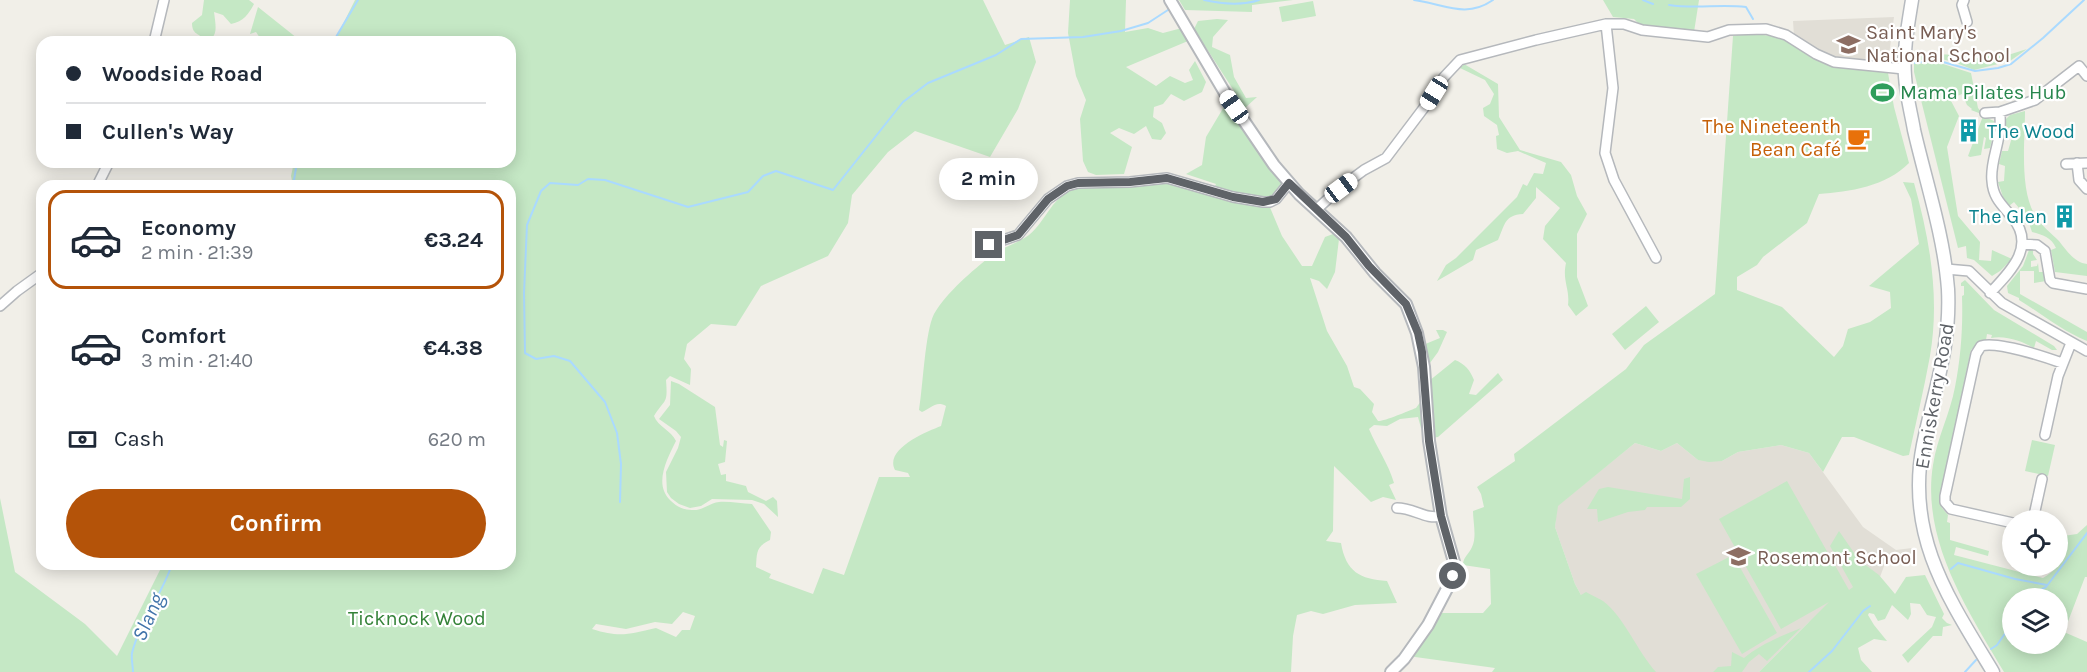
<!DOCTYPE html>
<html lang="en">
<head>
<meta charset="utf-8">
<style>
  body { margin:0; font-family:Karla,sans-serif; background:#f2f2f3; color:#1f2937; height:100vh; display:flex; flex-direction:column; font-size:22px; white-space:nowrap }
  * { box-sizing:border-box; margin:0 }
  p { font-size:20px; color:#747a83 }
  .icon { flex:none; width:33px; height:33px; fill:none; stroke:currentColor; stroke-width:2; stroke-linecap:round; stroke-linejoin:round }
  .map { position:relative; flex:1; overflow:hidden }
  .details { position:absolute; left:36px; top:180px; width:480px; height:390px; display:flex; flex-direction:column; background:#fff; border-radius:18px; box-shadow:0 3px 15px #0003 }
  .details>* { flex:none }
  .guide { position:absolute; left:36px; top:36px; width:480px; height:132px; border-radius:18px; box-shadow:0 3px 15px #0003; display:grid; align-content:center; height:132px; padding:0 30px; background:#fff }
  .buttons { position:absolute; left:2002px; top:510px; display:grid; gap:12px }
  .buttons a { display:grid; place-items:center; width:66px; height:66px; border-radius:50%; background:#fff; box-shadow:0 3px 15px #0003; font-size:30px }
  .end { position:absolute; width:27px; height:27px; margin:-14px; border:8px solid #5f6368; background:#fff; box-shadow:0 0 0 3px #fff }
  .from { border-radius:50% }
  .bubble { position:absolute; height:42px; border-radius:21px; background:#fff; box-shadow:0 3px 15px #0003; font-size:20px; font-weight:700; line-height:42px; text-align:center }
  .car { position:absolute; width:18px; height:36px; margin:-18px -9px; border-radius:8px; box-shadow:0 0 4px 2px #0007; background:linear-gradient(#fff 24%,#345 0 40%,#fff 0 76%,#345 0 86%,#fff 0) }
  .guide b { display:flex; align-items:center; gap:21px; height:57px; font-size:22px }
  .guide b+b { border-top:2px solid #e0e1e3 }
  .guide i { width:15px; height:15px; background:#1f2937 }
  ul { padding:10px 0 0; list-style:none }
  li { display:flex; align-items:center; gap:18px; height:99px; margin:0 12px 9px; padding:0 18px; border:3px solid transparent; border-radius:18px }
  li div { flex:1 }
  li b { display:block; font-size:22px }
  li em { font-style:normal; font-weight:700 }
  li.on { border-color:#b45309 }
  li>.icon { width:54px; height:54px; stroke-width:1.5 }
  .pay { display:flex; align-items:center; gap:15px; height:66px; padding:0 30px; font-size:22px }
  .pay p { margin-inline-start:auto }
  .action { display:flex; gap:12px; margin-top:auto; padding:12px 30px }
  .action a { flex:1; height:69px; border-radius:36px; background:#b45309; color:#fff; font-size:24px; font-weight:700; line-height:69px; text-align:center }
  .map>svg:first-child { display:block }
  .education { fill:#e1ded6 }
  .green { fill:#c5e8c5; fill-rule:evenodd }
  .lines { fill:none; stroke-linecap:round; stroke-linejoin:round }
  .stream { stroke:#aadaff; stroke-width:2 }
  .minor-casing { stroke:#b5b8bc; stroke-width:12 }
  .tertiary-casing { stroke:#b5b8bc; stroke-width:14 }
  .secondary-casing { stroke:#b6babf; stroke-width:15 }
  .minor { stroke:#fff; stroke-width:9 }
  .tertiary { stroke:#fff; stroke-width:10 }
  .secondary { stroke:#fff; stroke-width:12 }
  .route { stroke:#5f6368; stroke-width:8 }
  .labels { text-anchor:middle; stroke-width:4.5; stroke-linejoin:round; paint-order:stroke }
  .education-label { font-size:20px; fill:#785e54; stroke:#fff; text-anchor:start }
  .leisure-label { font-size:20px; fill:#27864d; stroke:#fff; text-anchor:start }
  .food-label { font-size:20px; fill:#c56008; stroke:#fff; text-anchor:end }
  .culture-label { font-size:20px; fill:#0d838f; stroke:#fff; text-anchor:start }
  .street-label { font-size:20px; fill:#5f6368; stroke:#fff }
  .park-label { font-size:20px; fill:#348238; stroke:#fff }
  .water-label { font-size:21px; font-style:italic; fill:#4174aa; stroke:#fff }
</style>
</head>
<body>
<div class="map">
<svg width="2087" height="672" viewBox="0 0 2087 672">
  <rect width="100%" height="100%" fill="#f1efe8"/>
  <path class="education" d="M1894,17l-6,46 -59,-6 -35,-21 -1,-15z
    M1635,443l26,8 16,-8 21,17 24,1 16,-9 43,-7 28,8 54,74 33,23 16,-2v10l-7,3h-10l-8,-3 -7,19 -26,10 -46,36 -49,49h-107l-55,-48 -22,-40 -20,-57 2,-21z"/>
  <path class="green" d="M204,0h45l5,4c-6,11 -10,17 -23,20l-8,-9 -9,-3c2,16 6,30 -17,30l7,-3c-6,-6 -12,-5 -12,-16l10,-8z
    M355,0h628l22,45 24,-8 7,25 -18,47 -28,48 -75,-26 -27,21 -36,43 -4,28 -20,33 -67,30 -25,40 -25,-2 -24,20 -3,15 7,10 -1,16 -20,-9 -4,4c2,25 -1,18 -12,36 4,11 17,14 22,25 -9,18 -23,44 -5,60 6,6 13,9 21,9 11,1 17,-7 27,-8 10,-1 23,2 33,2l19,28 -1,8c-14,7 -13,12 -14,27l15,7 -2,4 44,16 10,-26 21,7 35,-98h31l-2,-4 -13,-3c-11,-21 31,-38 46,-44l5,-20c-10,-6 -16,3 -24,6l-3,-2c4,-23 6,-78 15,-96 13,-22 38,-43 58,-59 11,-8 26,-12 37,-20 19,-16 22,-39 49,-48l85,-6 106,24 13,31 20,30h10l13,-29 8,-3 6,5 -4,33 -8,17 -8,-8 -9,-3 17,53 20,35 7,21 6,2 14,15 -2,8 6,9c5,1 30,-10 38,-13l5,-7 3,5v24l-3,-2 -3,-11 -18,2 -13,7 -13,-1 -5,4c8,19 19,34 25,54l-5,2 7,15 -13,-3 -12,5 -37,-36 -1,65 -7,10 15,2c5,29 19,36 46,38l10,22 -42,2 -32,9 -12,-3 -14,4 -4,21 -2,36h-1291v-174l15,74 70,52 32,32 46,-92h347v-378h-217l-2,-10 3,-14h216v-120h-176zM683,612l12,4 -5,14h-8l-6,7 -20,-9c-27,6 -36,10 -64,1l4,-5 30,5 29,-7 17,2z
    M1070,0h56l-1,32 23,-4 15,5 19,-5 6,13 -62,26 30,19 14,-10 15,7 8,-3 -4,-10 6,-9 11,21 -4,10 -18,9 -13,-7 -8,10 -9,3 -1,10 9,6 4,10 -5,7 -9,-1 -6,-13 -12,8 -15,-6 -9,5 22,14 -8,27 -28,1 -8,-3 -5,-11 -3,-42 6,-19 -10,-24 -8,-43z
    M1179,0h114l-41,5v7l-67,-2z
    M1603,0h96l-5,32 -52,-5 -8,-8 -21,-2z
    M1313,1l3,15 -34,6 -3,-15z
    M258,7l44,35h-43l1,-4 -4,-6 -6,2z
    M1217,19l11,1 -15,17 -1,10 18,8 4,22 12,21 11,-1 -12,11 -51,-79 4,-8z
    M1746,33l35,4 30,20 19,9 58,7 6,34 15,56c-22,23 -60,29 -90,31l-12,29 -44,34 -6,8 -20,12v13l45,17 52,50 9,-11 5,-17 22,-7 21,-14 -1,-16 -21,-6 50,-42 -8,-45 -8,-17 11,1c16,57 26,115 16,173 -6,33 -14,66 -21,99l-6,1 -49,-19h-12l-19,35 -14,-19 -28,-8 -43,7 -16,9 -13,1 -11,-2 -21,-17 -16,8 -26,-8 -77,63 -3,21 20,57 6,11 5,-3c5,3 12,6 17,9 22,17 34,50 53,71h-164l3,-4 -87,-12 32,-43h43l8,-9 -1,-35 -27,-4c0,-8 6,-11 9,-18 5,-10 1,-25 1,-36l11,-4 -3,-13 -4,-7 38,-26 -1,-7 112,-85 18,-24 71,-51 18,-258z
    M2027,49l-17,12 -36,9 -20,-8 -17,-4 -22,3v-8l42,2 7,4 14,-1 28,-7 2,4z
    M1937,62l34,11 7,35 6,7 -13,-5 1,-1 -5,-4 -5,-11 -12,5 9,17 -12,31 11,69 22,26 -1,18 12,1 1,-11 20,9 -12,12 -8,5 -18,-16 -7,-2 -1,-12 -8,2 -44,-176v-8z
    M1464,64l34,20 1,33 21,33 41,12 10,13 6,21 10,18 -10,20v43l11,29 -12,10 -8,-11c2,-17 -6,-24 -2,-42l-23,-24 2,-13 15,-18 -24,-21v11l-13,16c-19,1 -18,11 -25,26l-22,10 -3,10 -36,21 9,-16 10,-7 61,-61 6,-13 4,2 7,-13 9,1 3,-11 -28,-12 -11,2 -10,-4 -1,-13 3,-1 -2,-10 -13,-9 -1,-8 7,-4 4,-10 -9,-14 -25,-12z
    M1225,105l58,78 -2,6 -12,11 -49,-9 -5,-5 1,-2 -30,-10 16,-9 4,-28z
    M2025,111c0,31 -6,80 11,106 6,9 15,16 23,24 7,9 16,22 28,23v12l-32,-4 -4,-22 5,-2c-5,-11 -13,-13 -24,-16l-3,-9 -5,1 -1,-2 5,-3 -14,-17 -5,4 -6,-9 -5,-15 6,-1 1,-15 -6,-2 3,-13h6l4,-14 -8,-2 2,-16 4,-4z
    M1983,116l11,5v11l-4,16 -6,1 2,-11 -2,-1 -3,18 -11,2 -2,-1z
    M2029,250h4v4l4,6 -6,1v6l6,-1 1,-3 1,9h6l1,9 -12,2v-12h-14v23l67,38v9c-25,-10 -45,-27 -68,-41v-2l-11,-5 -1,-7 16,-20z
    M1965,280l29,30 60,36 3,4h-5l-16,-9 -2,7c-12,-7 -29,-13 -43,-10l1,-3 -5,-1 -1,6 -7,2 -8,8 -32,150 3,8 6,7 -1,7 3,1v17l39,11 -1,5 -32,-9 -2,8 89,23c21,-12 16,-22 20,-42l14,-2 10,-9v52h-2l-21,55 23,10v30h-83c-36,-61 -83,-132 -71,-207 4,-27 17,-51 22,-78 6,-30 8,-61 7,-91l2,-1v-9h-3v-3zM2058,598v46h-45v-46z
    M1646,306l13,16 -34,28 -13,-16z
    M1436,330h7l4,2 -9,20 -11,15 -4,-22 17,-7z
    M1455,360c10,4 15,10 19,20l-5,14 7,1 22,-22 5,7 -65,57 -6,1 -3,-57z
    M671,381l8,3 36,23 5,38 3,2 1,-7 3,1 -2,21 -7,2 3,11 5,-1v7l20,5 2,6 18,9 7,-4 4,4 1,16 -14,-13 -12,-4 -40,-1 -11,7 -11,2 -11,-4 -8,-6 -4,-6 -1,-20 12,-24 3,-11 -5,-6 -17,-12 11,-14z
    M2032,440l23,5 -7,31 -23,-5z
    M1690,477v22l-9,8h-34l-2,3 -17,2 -30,10 -1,-13h-10l12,-20 9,-2 74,12 2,-20z
    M1787,481l62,109 4,-3 -23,-41 9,-15 20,29 20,15 16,19 11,-17 19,-2 19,39 -2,4 5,5 5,2 -9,2 -1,9h-9l-25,27 -6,-8 30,-28 4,-10 -9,-2 -7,-11 -10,-1 1,11 -3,6 -16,-15 -7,14 -7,2 -4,-7 -5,-1 -1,2 6,10 13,16 -13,-2 -16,9 3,12 11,12h-113l70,-70 -48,27 -62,-110z
    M1733,555l44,78 -35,21 -46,-80z
    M1801,628l-34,33 -8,-7 -10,8 -7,10h-29l5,-5 13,-1 1,-14 12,6c15,-13 39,-23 57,-30z"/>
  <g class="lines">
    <path class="stream" d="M1204,0c18,4 37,6 55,0
      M1414,0c30,4 52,19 79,0
      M1643,0l10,4
      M1669,5c26,4 51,-1 77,2l7,12
      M333,42l25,-42
      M1915,63l21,-3 39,11 23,-3 13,-4 32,-26 41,-38
      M293,186l4,-24
      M620,502l1,-38 -4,-31 -12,-31 -35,-41 -16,-5 -18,3 -11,-6 -1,-60 3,-68 14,-34 9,-8 28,2 10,-6 17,1 83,27 60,-15 15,-16 13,-5 57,19 70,-88 25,-19 68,-28 25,-16 62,-2 38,-6 27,-8 23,-15
      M1951,569l7,-6 57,16 32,6
      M2031,598l4,-5 11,-6 41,-54
      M1991,649l6,-4 16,-23
      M133,672c0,-6 -2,-13 -1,-19 8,-32 30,-58 40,-89
      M1809,672l23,-21 31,-40 7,-5
      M1965,672l11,-12"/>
    <defs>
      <path id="minor" d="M1964,0l-2,5 5,17
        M1606,24l7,64 -8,65 9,27 42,78
        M154,42l10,-42
        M1985,113l15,-1
        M2077,163l2,17 8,9
        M2066,164l21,-1
        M97,186l12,-24
        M1317,209l24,-22 23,-17 22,-12 37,-49 21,-32 16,-17 76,-20 70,-16h18l18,6 66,7 21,-7 37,-1 20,6 30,19 18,8 70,7
        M2022,244l15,1 8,6 5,29 3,3 34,6
        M989,245l29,-10 30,-36 19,-13 11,-3 52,-1 37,-4 66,19 30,5h7l6,-3 13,-16
        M1946,269l23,2 33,32 85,48
        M1990,293c20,-21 47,-47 22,-76 -10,-12 -19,-19 -20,-36 -2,-15 5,-31 7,-46 2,-7 1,-15 1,-23l35,-12 44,-34 8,10
        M0,306l17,-15 25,-18
        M2045,435l13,-59 13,-33
        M1397,508c17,0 29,12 44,8
        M2033,520l9,-41
        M2013,523l-62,-14 -6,-7v-6l31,-142 5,-8c16,-5 64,11 81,17"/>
      <path id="tertiary" d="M1170,0l55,93 49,72 25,29 47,43 29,36 31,31 11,29 7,34 5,74 12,75 13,46 -3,19 -23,44 -24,34 -13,13"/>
      <path id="secondary" d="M1912,0c-4,25 -9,51 -7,76 1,19 6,36 9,54 12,52 30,106 34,159 3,59 -14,101 -25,156 -18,91 26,154 70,227"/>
    </defs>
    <use href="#minor" class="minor-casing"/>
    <use href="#tertiary" class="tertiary-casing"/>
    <use href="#secondary" class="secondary-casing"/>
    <use href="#minor" class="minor"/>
    <use href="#tertiary" class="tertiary"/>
    <use href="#secondary" class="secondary"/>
  </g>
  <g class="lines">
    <path class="route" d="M989,245l29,-10 30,-36 19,-13 11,-3 52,-1 37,-4 66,19 30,5 13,-3 13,-16 57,54 23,29 37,38 12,29 4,19 7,89 12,75 13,46 -1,14"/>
  </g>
  <defs>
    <symbol id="school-bare" viewBox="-9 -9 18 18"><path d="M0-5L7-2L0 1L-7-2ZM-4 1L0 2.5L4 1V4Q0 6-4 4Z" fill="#8d6e63" stroke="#fff" stroke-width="2.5" paint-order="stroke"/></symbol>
    <symbol id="stadium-bare" viewBox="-9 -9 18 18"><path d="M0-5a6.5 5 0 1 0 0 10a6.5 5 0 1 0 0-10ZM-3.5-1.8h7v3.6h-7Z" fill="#2e9e5b" stroke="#fff" stroke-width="2.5" paint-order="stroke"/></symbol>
    <symbol id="building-bare" viewBox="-9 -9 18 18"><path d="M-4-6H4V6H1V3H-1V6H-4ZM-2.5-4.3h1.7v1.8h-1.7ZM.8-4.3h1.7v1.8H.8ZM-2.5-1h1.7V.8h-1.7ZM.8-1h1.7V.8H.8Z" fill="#0f9aa8" stroke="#fff" stroke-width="2.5" paint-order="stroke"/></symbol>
    <symbol id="cafe-bare" viewBox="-9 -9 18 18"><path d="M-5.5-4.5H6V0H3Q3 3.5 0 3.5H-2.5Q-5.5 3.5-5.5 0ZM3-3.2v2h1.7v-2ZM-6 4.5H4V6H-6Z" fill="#e8710a" stroke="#fff" stroke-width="2.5" paint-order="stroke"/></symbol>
  </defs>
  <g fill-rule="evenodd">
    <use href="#school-bare" x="1832" y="28" width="33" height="33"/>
    <use href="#stadium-bare" x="1866" y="76" width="33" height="33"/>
    <use href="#building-bare" x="1952" y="114" width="33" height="33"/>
    <use href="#cafe-bare" x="1842" y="122" width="33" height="33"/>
    <use href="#building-bare" x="2048" y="200" width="33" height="33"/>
    <use href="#school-bare" x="1722" y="540" width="33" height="33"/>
  </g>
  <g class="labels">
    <g class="education-label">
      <text x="1866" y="39">Saint Mary's<tspan x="1866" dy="23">National School</tspan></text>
      <text x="1757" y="564">Rosemont School</text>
    </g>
    <g class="leisure-label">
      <text x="1900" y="99">Mama Pilates Hub</text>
    </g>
    <g class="food-label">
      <text x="1841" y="133">The Nineteenth<tspan x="1841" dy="23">Bean Café</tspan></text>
    </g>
    <g class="culture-label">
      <text x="1987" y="138">The Wood</text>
      <text x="2047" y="223" text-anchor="end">The Glen</text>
    </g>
    <g class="street-label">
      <text transform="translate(1934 396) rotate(-80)" y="7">Enniskerry Road</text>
    </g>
    <g class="park-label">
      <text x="417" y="625">Ticknock Wood</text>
    </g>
    <g class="water-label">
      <text transform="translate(148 617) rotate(-66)" y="7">Slang</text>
    </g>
  </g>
</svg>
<div class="buttons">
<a><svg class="icon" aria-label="locate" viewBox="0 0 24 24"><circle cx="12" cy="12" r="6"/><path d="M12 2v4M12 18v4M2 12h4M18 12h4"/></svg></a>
<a><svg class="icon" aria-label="layers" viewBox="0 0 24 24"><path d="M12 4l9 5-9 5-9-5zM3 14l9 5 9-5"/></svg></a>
</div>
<i class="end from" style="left:1453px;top:576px"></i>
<i class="end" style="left:989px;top:245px"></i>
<div class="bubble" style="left:939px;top:158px;width:99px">2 min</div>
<i class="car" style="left:1434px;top:93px;rotate:212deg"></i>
<i class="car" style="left:1234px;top:107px;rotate:325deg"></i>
<i class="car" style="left:1341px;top:188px;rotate:53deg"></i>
<div class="guide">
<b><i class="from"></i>Woodside Road</b>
<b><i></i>Cullen's Way</b>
</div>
<section class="details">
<ul>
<li class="on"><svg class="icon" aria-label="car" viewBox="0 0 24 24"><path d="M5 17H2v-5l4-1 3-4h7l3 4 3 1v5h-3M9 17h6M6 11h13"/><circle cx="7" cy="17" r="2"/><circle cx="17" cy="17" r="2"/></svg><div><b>Economy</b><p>2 min · 21:39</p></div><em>€3.24</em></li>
<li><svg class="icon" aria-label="car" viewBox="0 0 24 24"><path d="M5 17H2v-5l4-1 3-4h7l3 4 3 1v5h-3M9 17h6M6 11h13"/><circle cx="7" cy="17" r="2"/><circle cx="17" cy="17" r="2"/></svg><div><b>Comfort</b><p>3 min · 21:40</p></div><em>€4.38</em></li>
</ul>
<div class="pay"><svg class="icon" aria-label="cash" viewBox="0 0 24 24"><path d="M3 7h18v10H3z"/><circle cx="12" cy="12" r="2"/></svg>Cash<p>620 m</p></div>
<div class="action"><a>Confirm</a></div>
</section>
</div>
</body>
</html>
